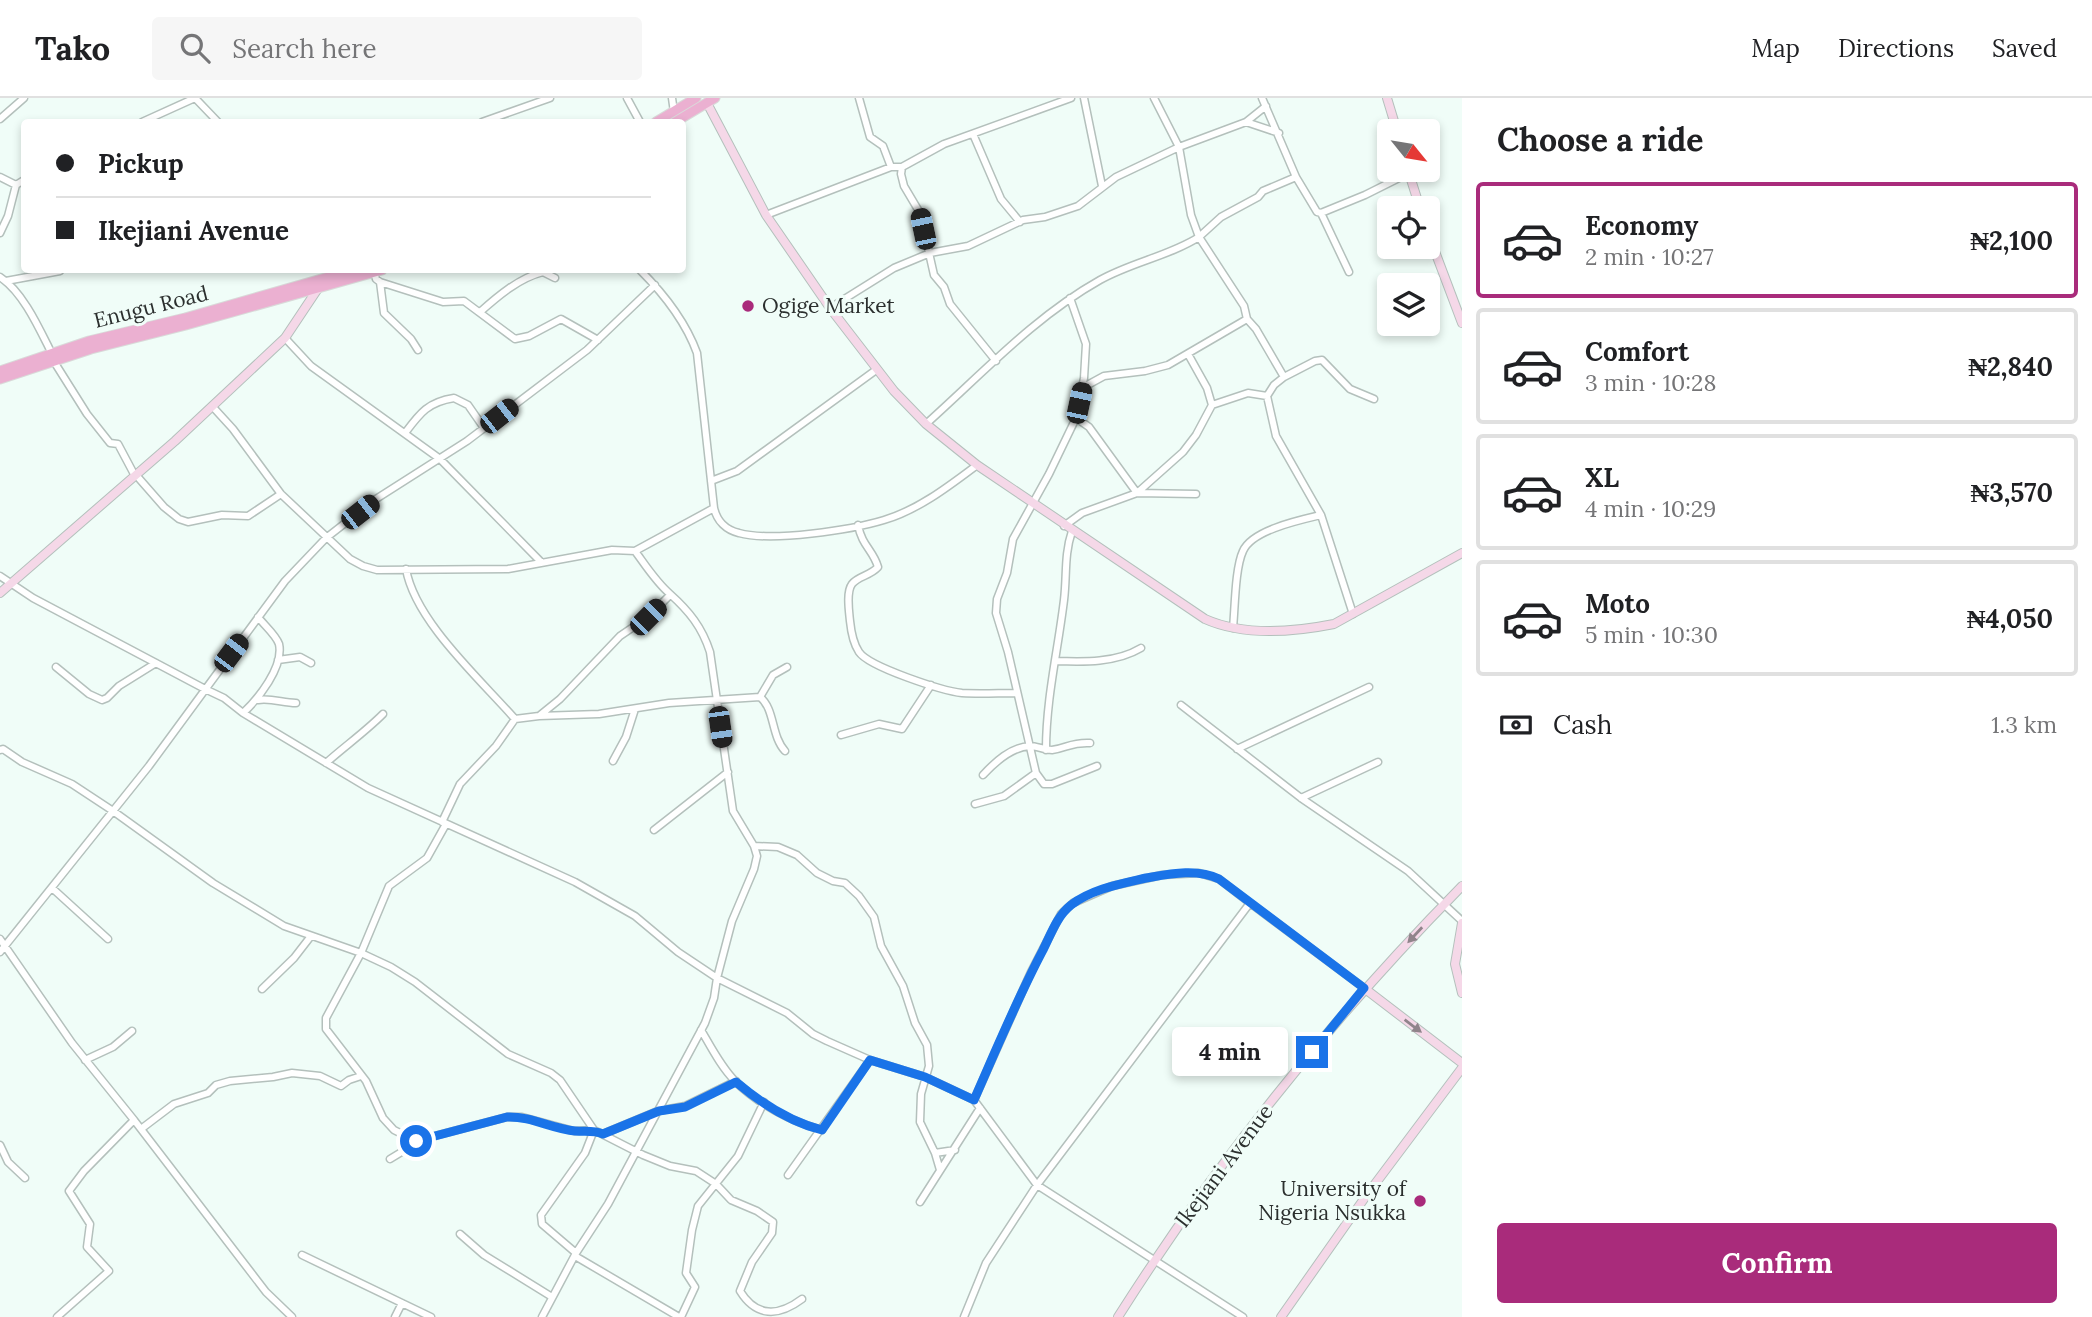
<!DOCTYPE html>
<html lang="en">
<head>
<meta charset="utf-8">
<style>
  body { margin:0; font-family:Lora,serif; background:#f6f6f6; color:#202124; height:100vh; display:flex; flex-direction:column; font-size:26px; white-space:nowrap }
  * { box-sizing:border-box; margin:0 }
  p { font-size:23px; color:#757577 }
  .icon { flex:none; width:38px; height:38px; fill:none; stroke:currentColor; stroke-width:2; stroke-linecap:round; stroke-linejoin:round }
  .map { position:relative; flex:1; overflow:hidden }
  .sheet { display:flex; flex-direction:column; background:#fff; width:630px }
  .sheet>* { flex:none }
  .banner { position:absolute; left:21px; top:21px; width:665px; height:154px; border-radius:7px; box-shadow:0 4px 10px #0003; display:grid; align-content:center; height:154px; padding:0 35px; background:#fff }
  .needle { width:46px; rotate:120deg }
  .controls { position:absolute; left:1377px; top:21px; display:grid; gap:14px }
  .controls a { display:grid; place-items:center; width:63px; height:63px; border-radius:7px; background:#fff; box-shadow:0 4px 10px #0003; font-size:35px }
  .end { position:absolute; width:32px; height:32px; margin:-16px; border:9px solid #1a73e8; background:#fff; box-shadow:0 0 0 4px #fff }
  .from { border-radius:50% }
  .bubble { position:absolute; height:49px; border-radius:7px; background:#fff; box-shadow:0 4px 10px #0003; font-size:23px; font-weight:700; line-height:49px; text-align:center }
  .car { position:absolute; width:21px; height:42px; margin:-21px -10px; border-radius:9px; box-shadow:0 0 5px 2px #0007; background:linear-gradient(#222 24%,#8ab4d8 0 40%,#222 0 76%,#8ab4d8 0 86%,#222 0) }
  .banner b { display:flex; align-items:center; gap:24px; height:66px; font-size:26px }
  .banner b+b { border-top:2px solid #e0e0e0 }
  .banner i { width:18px; height:18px; background:#202124 }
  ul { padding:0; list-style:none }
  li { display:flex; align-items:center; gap:21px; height:116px; margin:0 14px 10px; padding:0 21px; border:4px solid #e0e0e0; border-radius:7px }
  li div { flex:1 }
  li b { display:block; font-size:26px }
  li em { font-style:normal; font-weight:700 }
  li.current { border-color:#a92b7b }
  li>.icon { width:63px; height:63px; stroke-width:1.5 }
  h2 { padding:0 35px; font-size:32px; line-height:84px }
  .pay { display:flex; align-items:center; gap:18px; height:77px; padding:0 35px; font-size:26px }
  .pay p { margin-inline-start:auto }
  .action { display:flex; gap:14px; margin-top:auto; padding:14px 35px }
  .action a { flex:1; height:80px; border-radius:7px; background:#a92b7b; color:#fff; font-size:28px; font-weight:700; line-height:80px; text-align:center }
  header { display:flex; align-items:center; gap:42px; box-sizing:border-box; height:98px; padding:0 35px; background:#fff; border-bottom:2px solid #e0e0e0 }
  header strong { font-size:33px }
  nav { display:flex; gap:38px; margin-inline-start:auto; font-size:24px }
  .search { width:490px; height:63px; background:#f6f6f6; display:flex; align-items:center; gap:18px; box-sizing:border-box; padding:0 24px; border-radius:7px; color:#757577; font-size:26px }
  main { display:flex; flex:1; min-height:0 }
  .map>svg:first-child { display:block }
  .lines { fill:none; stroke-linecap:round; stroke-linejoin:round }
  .street-casing { stroke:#b4c0bc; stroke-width:9 }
  .secondary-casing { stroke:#b4c0bc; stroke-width:10 }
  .primary-casing { stroke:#d9dad9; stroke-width:11 }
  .street { stroke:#fff; stroke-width:6 }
  .secondary { stroke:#f5d8e8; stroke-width:8 }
  .primary { stroke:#ebb0d1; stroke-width:9 }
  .oneway { fill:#90848b }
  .route { stroke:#1a73e8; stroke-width:9 }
  .poi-dot { fill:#a92b7b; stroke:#f0fdf8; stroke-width:2.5 }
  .labels { text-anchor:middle; stroke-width:6; stroke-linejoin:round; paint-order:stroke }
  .poi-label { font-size:21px; fill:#2b2f2e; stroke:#f0fdf8; text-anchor:start }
  .street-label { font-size:21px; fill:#2b2f2e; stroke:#f0fdf8 }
</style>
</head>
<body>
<header>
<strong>Tako</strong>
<div class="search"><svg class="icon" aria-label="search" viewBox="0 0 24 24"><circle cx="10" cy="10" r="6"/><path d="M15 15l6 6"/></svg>Search here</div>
<nav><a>Map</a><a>Directions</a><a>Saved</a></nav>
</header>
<main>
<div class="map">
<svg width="1462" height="1219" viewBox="0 0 1462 1219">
  <rect width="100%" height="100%" fill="#f0fdf8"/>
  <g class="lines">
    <defs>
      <path id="street" d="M195,0l23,24
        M627,0l13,24
        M672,0l2,14
        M859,0l11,39 13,9 8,21
        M1084,0l18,88
        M1262,0l34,79 21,35 4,1 44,-18 44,-22
        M0,21l24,-21
        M142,24l53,-24
        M482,24l68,-24
        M1246,24l33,11
        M973,36l28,65 19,23
        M902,69l-1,7 3,12 16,27 14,62 10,12 6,17 46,57
        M0,79l16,8
        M1321,115l28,59
        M766,117l125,-48h11l42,-23 127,-46
        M0,135l8,-17 8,-31 8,-5
        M640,172c24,24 45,50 57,83l17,155c3,13 12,22 25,25 33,9 112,-3 145,-13 34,-10 65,-34 93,-55
        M374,174l2,7 4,3 4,31 27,26 7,11
        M0,179c23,15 39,51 51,75
        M6,183l54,-10
        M380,184l63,20 21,-1 51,38 14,-3 32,-17 37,21
        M1070,200l16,46 -2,34 -8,40 -27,56 -36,65 -6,34 -10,26 -1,14 12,39 28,121 8,11h8l45,-18
        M830,210l64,-40 36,-15 38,-7 55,-26 22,-3 33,-11 38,-29 63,-30 67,-25 20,-16
        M480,214c18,-16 39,-34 63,-40l12,6
        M285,240l26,28 129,93 101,103
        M53,262l34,54 23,29 8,1 17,32
        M1284,279l31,-16 7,-1 28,29 24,10
        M1082,290l22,-12 41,-5 23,-6 79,-46 -3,-13 -45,-69 22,-20 37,-20 5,-6 33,-14
        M1267,298l9,40 45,79 32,99
        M1212,307l36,-12 19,3 7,-11 10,-8 -28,-48 -9,-10
        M212,308l21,23 48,65 69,65 13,7 14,4 131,-1 104,-19 23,1 79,-43
        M1076,320l13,9 48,66 59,1
        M926,326c56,-50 108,-107 174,-144 32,-18 69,-24 99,-43l-8,-22 -12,-68 -25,-49
        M405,335c15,-20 23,-31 49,-35l14,7 16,23
        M136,377l28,32 15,12 9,3 34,-7 26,1 33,-22
        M711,383l26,-10 139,-101
        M858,427c4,21 15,25 20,42 -8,9 -20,9 -26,17 -6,8 -3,27 -2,37 1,10 3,22 9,31 10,15 84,39 103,41 18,1 36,0 54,0
        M1064,428l18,-13 55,-20 46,-41 13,-17 16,-30 -5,-17 -19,-34
        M406,471c9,52 74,110 109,150
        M0,478l33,22 172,91 19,9 19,15 125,75 207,94 60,34 43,36 39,26 15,-57 22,-52 3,-13 -3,-10 -21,-35 -23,-159c-8,-25 -21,-41 -40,-58 -14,-12 -24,-28 -35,-43
        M1233,530c2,-20 2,-60 10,-77 9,-21 57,-31 78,-36
        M278,562l22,-3 11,6
        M1056,563c28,1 60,2 85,-13
        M56,569l33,27 13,6 5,-2 12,-12 37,-23
        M760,599l13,-22 14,-8
        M258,602c14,-2 25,3 38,3
        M1181,607l120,93 107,73 54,50
        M243,615c15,-14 41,-46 36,-69 -3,-9 -15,-19 -21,-27
        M539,618l60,-2 70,-11 91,-6c15,12 11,39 25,54
        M841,637l38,-11 23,5 29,-44
        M1237,651l132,-62
        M0,652l3,-1 19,13 50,22 41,27 100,72 71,43 77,27 30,14 24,15 93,72 43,19 9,7 34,50
        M1046,652c0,-51 12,-100 18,-150 3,-25 0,-45 8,-69
        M613,663l13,-24 9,-28
        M326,665c19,-17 39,-31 57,-49
        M983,677c12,-13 28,-28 47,-29 7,0 14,4 22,4 15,-2 19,-8 38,-7
        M1301,700l77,-36
        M975,706l29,-8 32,-23
        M442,724l18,-38 36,-38 19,-27 24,-3 21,-17 60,-63 28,-19 22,-22
        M654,732l74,-58
        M754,748l24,1 19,8 20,18 16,8 12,2 14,13 15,21 7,29 22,40 12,37 12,22 2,21 -8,28 -1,28 15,31 5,17
        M52,790l56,51
        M0,841l72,104 62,77 132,172 26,25
        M0,854l149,-186 136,-185 41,-43 50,-39 91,-58 120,-91 68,-65
        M262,891l32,-31 17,-22
        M701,932c10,17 20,37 34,51 23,23 57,41 87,49
        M85,962l28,-13 19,-16
        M974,1002l57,-128 30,-58 12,-11 39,-17 50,-11 37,-2 20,6 31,24
        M141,1031l33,-25 34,-11 8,-8 14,-4 43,-4 19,-4 28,3 21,10 8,-6 12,-4
        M603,1036l55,-23 27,-5 51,-25
        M416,1043l-22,-11 -11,-12 -17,-37 -40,-52v-11l35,-65 28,-67 38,-28 19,-34
        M0,1047l8,17 17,16
        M935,1055l20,-3
        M390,1061l33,-20 84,-22h15l52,14 20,-1 49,25 27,11 26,5 20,13 15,16 26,11 16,11 -1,11 -20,29 -12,29c16,26 38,26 62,8
        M788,1077l82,-115
        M920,1104l60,-94
        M460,1136l24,21 68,42
        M576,1155l-34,-29 -1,-9 44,-62 9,-23
        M302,1157l129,62
        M575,1158l104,61
        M57,1219l52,-46 -22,-24 3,-23 -21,-33 15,-20 50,-51
        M395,1219l7,-14
        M542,1219l34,-64 32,-49 97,-181 9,-25 3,-20 70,35 26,21 14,7 43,19 55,17 49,23 63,85 206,132
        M681,1219l14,-30 -9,-14 6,-43 6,-24 40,-50 26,-54
        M964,1219l22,-54 51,-78 213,-282 114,85"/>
      <path id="secondary" d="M1387,0l10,33
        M707,5l59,112 64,93 64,83 32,33 51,41 228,154c38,17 89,13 129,5l128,-71
        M1408,72l12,38
        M1428,135l34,90
        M0,495l175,-152 110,-103 36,-54
        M1462,825l-7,41 7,29
        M1364,890l98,75
        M1118,1219c98,-155 215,-300 344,-431
        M1281,1219l85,-121 96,-128"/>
      <path id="primary" d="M656,24l40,-24
        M675,24l40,-24
        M0,273l89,-30 96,-23 168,-48
        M0,281l91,-30 95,-24 196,-55"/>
    </defs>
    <use href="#street" class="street-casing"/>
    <use href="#secondary" class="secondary-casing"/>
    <use href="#primary" class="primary-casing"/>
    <use href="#street" class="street"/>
    <use href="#secondary" class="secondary"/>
    <use href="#primary" class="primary"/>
  </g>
  <defs><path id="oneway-solid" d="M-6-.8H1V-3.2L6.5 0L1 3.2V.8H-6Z" transform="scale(1.75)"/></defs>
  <g class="oneway">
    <use href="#oneway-solid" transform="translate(1415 837) rotate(133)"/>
    <use href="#oneway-solid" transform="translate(1413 928) rotate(37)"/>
  </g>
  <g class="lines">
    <path class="route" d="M416,1043l91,-24c24,-1 45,12 68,14 11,1 18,-1 28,3l56,-23 26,-4 51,-25c25,21 54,40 86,48l48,-70 55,17 49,23c22,-50 43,-101 69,-150 8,-16 14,-34 28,-45 21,-16 49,-21 75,-27 23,-4 51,-10 73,1l145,109 -52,64"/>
  </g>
  <g class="poi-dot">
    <circle cx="748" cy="208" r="7"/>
    <circle cx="1420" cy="1103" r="7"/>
  </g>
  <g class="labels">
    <g class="poi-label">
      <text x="762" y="215">Ogige Market</text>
      <text x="1406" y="1098" text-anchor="end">University of<tspan x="1406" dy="24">Nigeria Nsukka</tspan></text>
    </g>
    <g class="street-label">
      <text transform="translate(151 209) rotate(-14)" y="7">Enugu Road</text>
      <text transform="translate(1224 1068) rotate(-53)" y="7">Ikejiani Avenue</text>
    </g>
  </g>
</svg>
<div class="controls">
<a><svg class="needle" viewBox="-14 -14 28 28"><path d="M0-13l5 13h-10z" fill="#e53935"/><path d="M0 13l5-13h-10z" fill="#757577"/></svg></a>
<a><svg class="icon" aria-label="locate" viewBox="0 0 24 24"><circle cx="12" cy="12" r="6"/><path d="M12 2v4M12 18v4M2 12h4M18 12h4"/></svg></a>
<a><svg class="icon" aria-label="layers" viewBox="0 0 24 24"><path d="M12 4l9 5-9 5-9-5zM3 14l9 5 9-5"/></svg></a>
</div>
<i class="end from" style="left:416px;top:1043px"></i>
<i class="end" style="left:1312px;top:954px"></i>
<div class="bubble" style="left:1172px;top:929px;width:116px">4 min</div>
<i class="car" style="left:923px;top:131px;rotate:348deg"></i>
<i class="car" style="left:1079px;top:305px;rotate:12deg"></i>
<i class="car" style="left:499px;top:318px;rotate:52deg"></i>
<i class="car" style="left:360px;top:414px;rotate:52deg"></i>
<i class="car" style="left:648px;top:519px;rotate:45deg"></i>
<i class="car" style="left:231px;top:555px;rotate:37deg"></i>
<i class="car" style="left:720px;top:629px;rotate:172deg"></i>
<div class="banner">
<b><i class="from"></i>Pickup</b>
<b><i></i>Ikejiani Avenue</b>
</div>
</div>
<section class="sheet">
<h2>Choose a ride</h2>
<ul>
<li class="current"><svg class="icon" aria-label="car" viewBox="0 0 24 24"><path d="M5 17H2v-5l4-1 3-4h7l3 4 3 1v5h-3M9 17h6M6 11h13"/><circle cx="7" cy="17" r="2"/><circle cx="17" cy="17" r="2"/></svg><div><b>Economy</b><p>2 min · 10:27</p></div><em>₦2,100</em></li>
<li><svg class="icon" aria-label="car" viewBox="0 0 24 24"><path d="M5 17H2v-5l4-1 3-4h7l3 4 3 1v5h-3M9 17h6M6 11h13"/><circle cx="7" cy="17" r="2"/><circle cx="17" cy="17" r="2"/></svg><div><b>Comfort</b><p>3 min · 10:28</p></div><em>₦2,840</em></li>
<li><svg class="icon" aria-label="car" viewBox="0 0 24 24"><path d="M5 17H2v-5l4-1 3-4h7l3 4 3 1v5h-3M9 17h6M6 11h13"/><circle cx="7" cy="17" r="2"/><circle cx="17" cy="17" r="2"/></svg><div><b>XL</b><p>4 min · 10:29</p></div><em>₦3,570</em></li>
<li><svg class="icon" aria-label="car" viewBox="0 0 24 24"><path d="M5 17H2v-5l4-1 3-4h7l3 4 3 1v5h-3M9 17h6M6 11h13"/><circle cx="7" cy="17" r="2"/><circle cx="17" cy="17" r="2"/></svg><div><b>Moto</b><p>5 min · 10:30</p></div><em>₦4,050</em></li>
</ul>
<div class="pay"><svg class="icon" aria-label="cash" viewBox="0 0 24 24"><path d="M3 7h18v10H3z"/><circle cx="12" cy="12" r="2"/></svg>Cash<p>1.3 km</p></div>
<div class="action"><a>Confirm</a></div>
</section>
</main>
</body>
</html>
